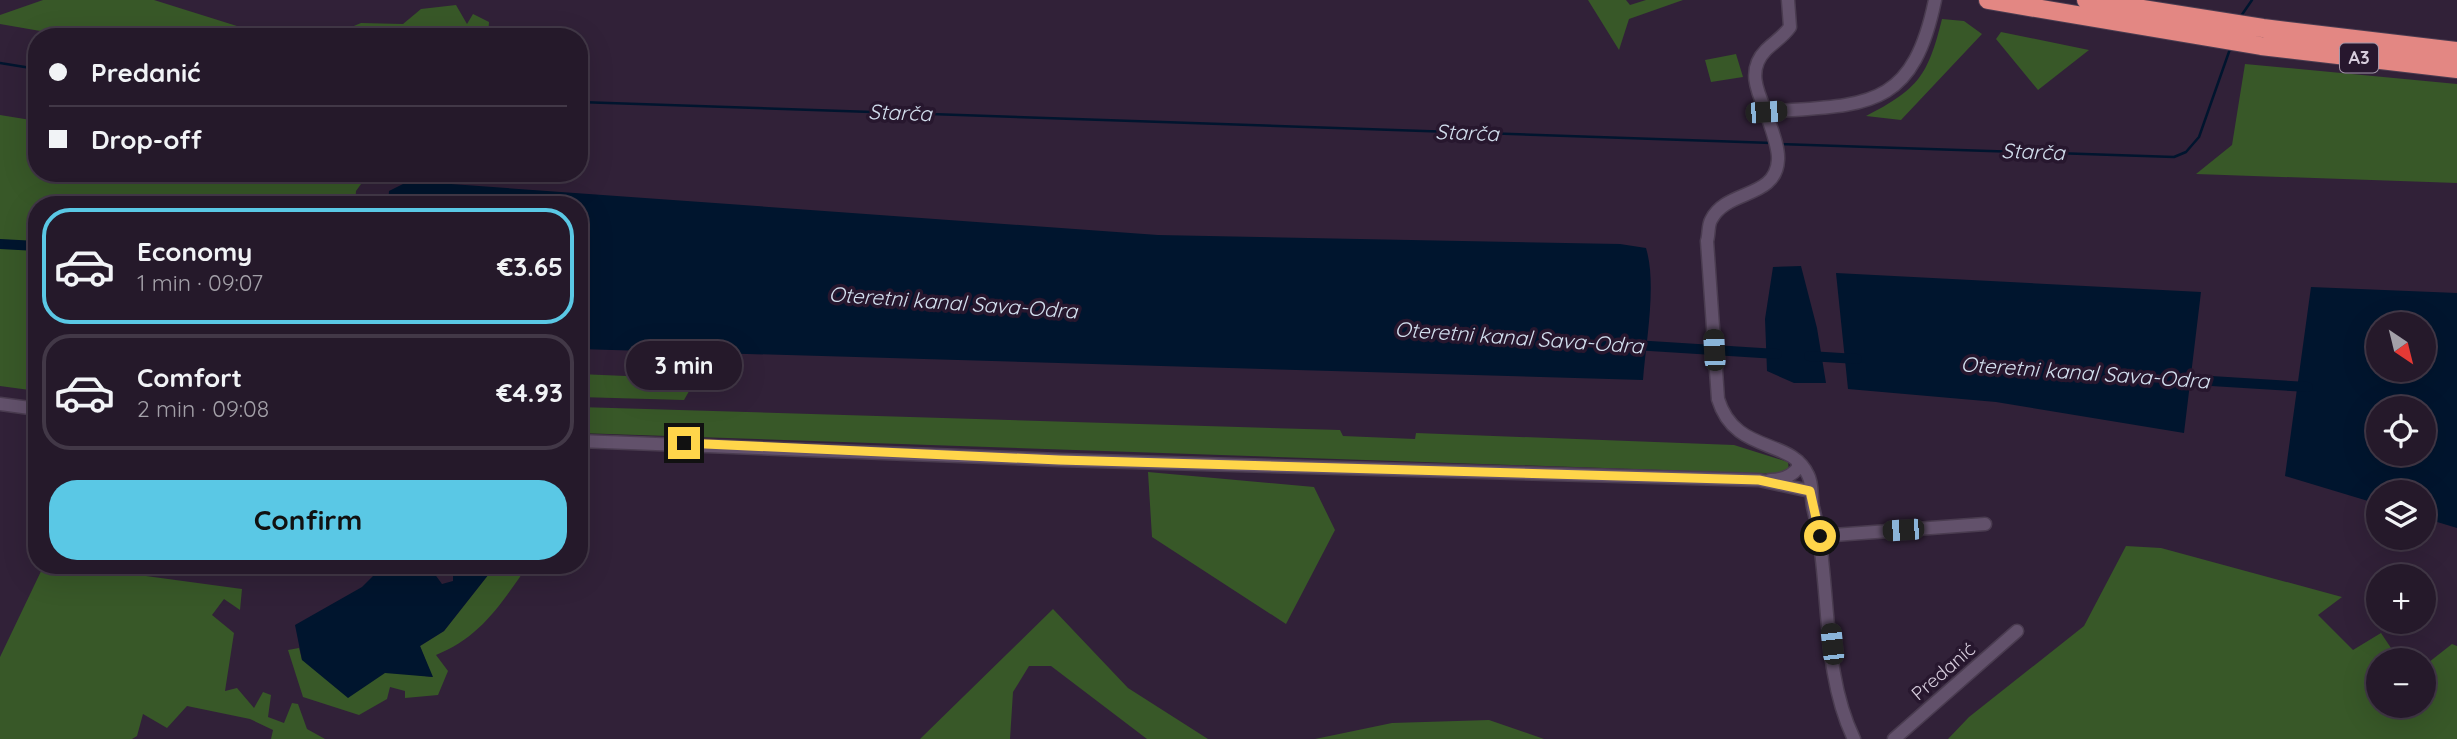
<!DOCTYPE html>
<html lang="en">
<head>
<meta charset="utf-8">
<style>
  body { margin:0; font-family:Quicksand,sans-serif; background:#312636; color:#f1f3f6; height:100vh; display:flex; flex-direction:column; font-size:26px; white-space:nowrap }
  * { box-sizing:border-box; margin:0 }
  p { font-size:23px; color:#a3a0a8 }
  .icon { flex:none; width:38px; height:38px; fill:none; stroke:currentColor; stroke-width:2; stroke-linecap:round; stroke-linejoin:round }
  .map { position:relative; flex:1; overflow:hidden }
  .details { position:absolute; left:28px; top:196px; width:560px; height:378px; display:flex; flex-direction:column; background:#25192a; border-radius:28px; box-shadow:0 7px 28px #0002,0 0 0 2px #423847 }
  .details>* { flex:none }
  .guide { position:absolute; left:28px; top:28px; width:560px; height:154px; border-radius:28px; box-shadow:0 7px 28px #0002,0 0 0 2px #423847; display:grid; align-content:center; height:154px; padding:0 21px; background:#25192a }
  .needle { width:46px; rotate:145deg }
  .fabs { position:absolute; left:2366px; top:312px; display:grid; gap:14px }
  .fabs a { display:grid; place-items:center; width:70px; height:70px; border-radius:50%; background:#25192a; box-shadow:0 7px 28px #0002,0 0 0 2px #423847; font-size:35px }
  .end { position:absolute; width:32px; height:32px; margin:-16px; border:9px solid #ffd54a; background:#111; box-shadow:0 0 0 4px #111 }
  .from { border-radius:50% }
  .bubble { position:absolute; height:49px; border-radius:24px; background:#25192a; box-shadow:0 7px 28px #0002,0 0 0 2px #423847; font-size:23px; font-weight:700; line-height:49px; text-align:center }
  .car { position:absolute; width:21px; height:42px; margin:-21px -10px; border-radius:9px; box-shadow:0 0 5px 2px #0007; background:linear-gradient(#222 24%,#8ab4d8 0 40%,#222 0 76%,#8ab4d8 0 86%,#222 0) }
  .guide b { display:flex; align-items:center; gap:24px; height:66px; font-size:26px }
  .guide b+b { border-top:2px solid #423847 }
  .guide i { width:18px; height:18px; background:#f1f3f6 }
  ul { padding:12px 0 0; list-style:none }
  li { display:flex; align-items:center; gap:21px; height:116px; margin:0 14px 10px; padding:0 7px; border:4px solid #423847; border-radius:28px }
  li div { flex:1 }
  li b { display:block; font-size:26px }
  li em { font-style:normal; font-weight:700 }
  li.selected { border-color:#5ac8e5 }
  li>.icon { width:63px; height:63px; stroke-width:1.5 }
  .action { display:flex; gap:14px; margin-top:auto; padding:14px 21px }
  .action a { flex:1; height:80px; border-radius:28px; background:#5ac8e5; color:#111; font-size:28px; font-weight:700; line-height:80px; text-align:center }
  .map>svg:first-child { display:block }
  .green { fill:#385828 }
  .water { fill:#00152e; fill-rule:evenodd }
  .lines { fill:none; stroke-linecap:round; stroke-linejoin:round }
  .stream { stroke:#00152e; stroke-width:2.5 }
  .canal { stroke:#00152e; stroke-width:10 }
  .minor-casing { stroke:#4a3c50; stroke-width:15 }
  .highway-casing { stroke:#4a3c50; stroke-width:20 }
  .minor { stroke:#62516b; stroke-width:12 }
  .highway { stroke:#e38783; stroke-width:18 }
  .route { stroke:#ffd54a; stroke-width:9 }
  .labels { text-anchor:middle; stroke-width:7; stroke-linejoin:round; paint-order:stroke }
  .shield { fill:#27172e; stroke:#a296a8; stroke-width:2 }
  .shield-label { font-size:18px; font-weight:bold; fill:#d7cddd }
  .street-label { font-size:19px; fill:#d7cddd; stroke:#27172e }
  .water-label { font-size:21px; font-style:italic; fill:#d3e0ef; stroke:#27172e }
</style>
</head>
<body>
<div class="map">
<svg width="2457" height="739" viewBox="0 0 2457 739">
  <rect width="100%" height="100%" fill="#312138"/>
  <path class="green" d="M43,0h111l118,37h-197l-75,-13v-9z
    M1588,0h38l4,5 16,-5h37l-54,19 -10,31z
    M456,5l11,19 6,-10 16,8 -1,15h-104l-14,-3 -15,3 -6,-9 12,-5 42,1 18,-15z
    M1942,19l22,2 18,13 -81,86 -35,-4c53,-27 62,-41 76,-97z
    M2001,32l88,18 -51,40 -42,-51z
    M1736,54l7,23 -32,5 -6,-22z
    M2245,64l212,20v99l-261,-9 36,-29z
    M0,115l37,6v52h332l-13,18 -1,14h-318v186l-37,-5z
    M579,374l117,5 -12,21 -105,-3z
    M579,407l761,23 3,6 72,3 1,-6 318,12 54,17 1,9 -11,3 -1199,-41z
    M1148,472l166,15 21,43 -49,94 -134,-87z
    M2126,546l35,2 181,49 -24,18 35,35 28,-17 18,27h-21v45h46v-39l28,-22 5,2v93h-509l21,-22 115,-91z
    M44,565h83l19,11 96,13 -2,21 -16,-11 -12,16 22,18 -9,58 12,-3 17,20 9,-16 8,3 -3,22 16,6 8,-20 6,1 9,25 18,10h-54l2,-9 -23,-11 -63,-13 -20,22 -24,-14 -6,22 -5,3h-132v-82z
    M496,565h32c-26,38 -48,73 -92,90l12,16 -10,24 -33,3v-7l-15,-4 -3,12 -28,16 -56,-18 -15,-47 11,-2 3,12 130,17 -12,-31 24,-15z
    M1053,609l75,79 80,51h-61l-96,-73h-22l-16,26 -3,47h-90z
    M1489,720l55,19h-229l77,-16z"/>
  <path class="water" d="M409,181l749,54 462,9 26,4c11,36 0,93 -3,132l-1064,-31v-144h-191l1,-14z
    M1801,266l16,62 9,55h-32l-27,-12 -2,-52 8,-52z
    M1836,273l365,19 -17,141 -188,-31 -148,-13z
    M2311,287l146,6v235l-33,-10v-26h-46v12l-93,-28zM2378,324h46v45h-46zM2378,408h46v45h-46z
    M389,565l42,4 11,15 11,-3v-16h43l-52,66 -24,15 13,31 -48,-4 -37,25 -46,-38 -7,-35 67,-38 19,-19z"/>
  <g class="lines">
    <path class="stream" d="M2241,16l11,-16
      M0,63l37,6
      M579,102l1193,41
      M1779,144l395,13 12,-5 13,-15 31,-88"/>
    <path class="canal" d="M0,244l37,2
      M1634,345l143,9
      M1809,356l48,3
      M2179,379l129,8"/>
    <defs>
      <path id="minor" d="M1766,112c-9,-21 -19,-43 0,-62 8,-8 17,-13 24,-23l-2,-27
        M0,404l37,5
        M579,441l481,19 699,20 51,11
        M1770,480c11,0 21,-3 28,-12v-7
        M1820,536l165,-12
        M1854,739c-34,-70 -22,-156 -41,-232 -2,-10 0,-23 -5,-32 -17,-38 -73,-20 -90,-76l-11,-158c2,-6 1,-16 4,-21 15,-31 65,-21 67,-60 1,-14 -8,-34 -12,-48 99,-8 146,0 169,-112
        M1894,739l123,-108"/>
      <path id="highway" d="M1988,0l273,46 196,23
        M2086,0l177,28 194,23"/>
    </defs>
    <use href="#minor" class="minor-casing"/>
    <use href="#highway" class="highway-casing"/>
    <use href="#minor" class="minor"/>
    <use href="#highway" class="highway"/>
  </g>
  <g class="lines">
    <path class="route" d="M684,443l375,17 700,20 51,11 10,45"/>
  </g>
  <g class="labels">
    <rect class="shield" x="2340" y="43.5" width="38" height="29" rx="5"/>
    <g class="shield-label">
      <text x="2359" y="64">A3</text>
    </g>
    <g class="street-label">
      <text transform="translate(1943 671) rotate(-41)" y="7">Predanić</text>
    </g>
    <g class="water-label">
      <text transform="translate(900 113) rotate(2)" y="7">Starča</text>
      <text transform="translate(1467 133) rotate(2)" y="7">Starča</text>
      <text transform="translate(2033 152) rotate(2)" y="7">Starča</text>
      <text transform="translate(953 303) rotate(4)" y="7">Oteretni kanal Sava-Odra</text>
      <text transform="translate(1519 338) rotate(4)" y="7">Oteretni kanal Sava-Odra</text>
      <text transform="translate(2085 373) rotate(4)" y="7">Oteretni kanal Sava-Odra</text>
    </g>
  </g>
</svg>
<div class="fabs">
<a><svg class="needle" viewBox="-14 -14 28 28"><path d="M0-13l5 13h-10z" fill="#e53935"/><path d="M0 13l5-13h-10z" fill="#a3a0a8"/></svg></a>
<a><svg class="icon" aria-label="locate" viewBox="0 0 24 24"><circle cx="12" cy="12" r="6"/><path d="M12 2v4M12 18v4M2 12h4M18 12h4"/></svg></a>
<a><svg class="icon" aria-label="layers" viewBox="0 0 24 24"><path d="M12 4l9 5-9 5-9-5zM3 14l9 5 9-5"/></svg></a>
<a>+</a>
<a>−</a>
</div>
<i class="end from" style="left:1820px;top:536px"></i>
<i class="end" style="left:684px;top:443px"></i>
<div class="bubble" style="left:626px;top:341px;width:116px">3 min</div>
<i class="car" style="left:1766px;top:112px;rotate:86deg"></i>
<i class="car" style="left:1714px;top:350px;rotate:357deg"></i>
<i class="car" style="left:1903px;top:530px;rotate:266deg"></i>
<i class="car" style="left:1832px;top:644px;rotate:354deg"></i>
<div class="guide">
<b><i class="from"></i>Predanić</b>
<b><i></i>Drop-off</b>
</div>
<section class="details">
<ul>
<li class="selected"><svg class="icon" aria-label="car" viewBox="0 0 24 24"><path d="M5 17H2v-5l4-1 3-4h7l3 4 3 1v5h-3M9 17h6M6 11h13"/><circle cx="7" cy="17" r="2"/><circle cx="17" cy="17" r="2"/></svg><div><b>Economy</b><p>1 min · 09:07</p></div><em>€3.65</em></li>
<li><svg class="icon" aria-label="car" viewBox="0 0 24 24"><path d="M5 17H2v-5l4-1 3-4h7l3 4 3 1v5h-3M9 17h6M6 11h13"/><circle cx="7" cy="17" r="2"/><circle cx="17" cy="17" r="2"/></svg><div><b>Comfort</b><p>2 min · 09:08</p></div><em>€4.93</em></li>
</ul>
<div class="action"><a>Confirm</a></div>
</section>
</div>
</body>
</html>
